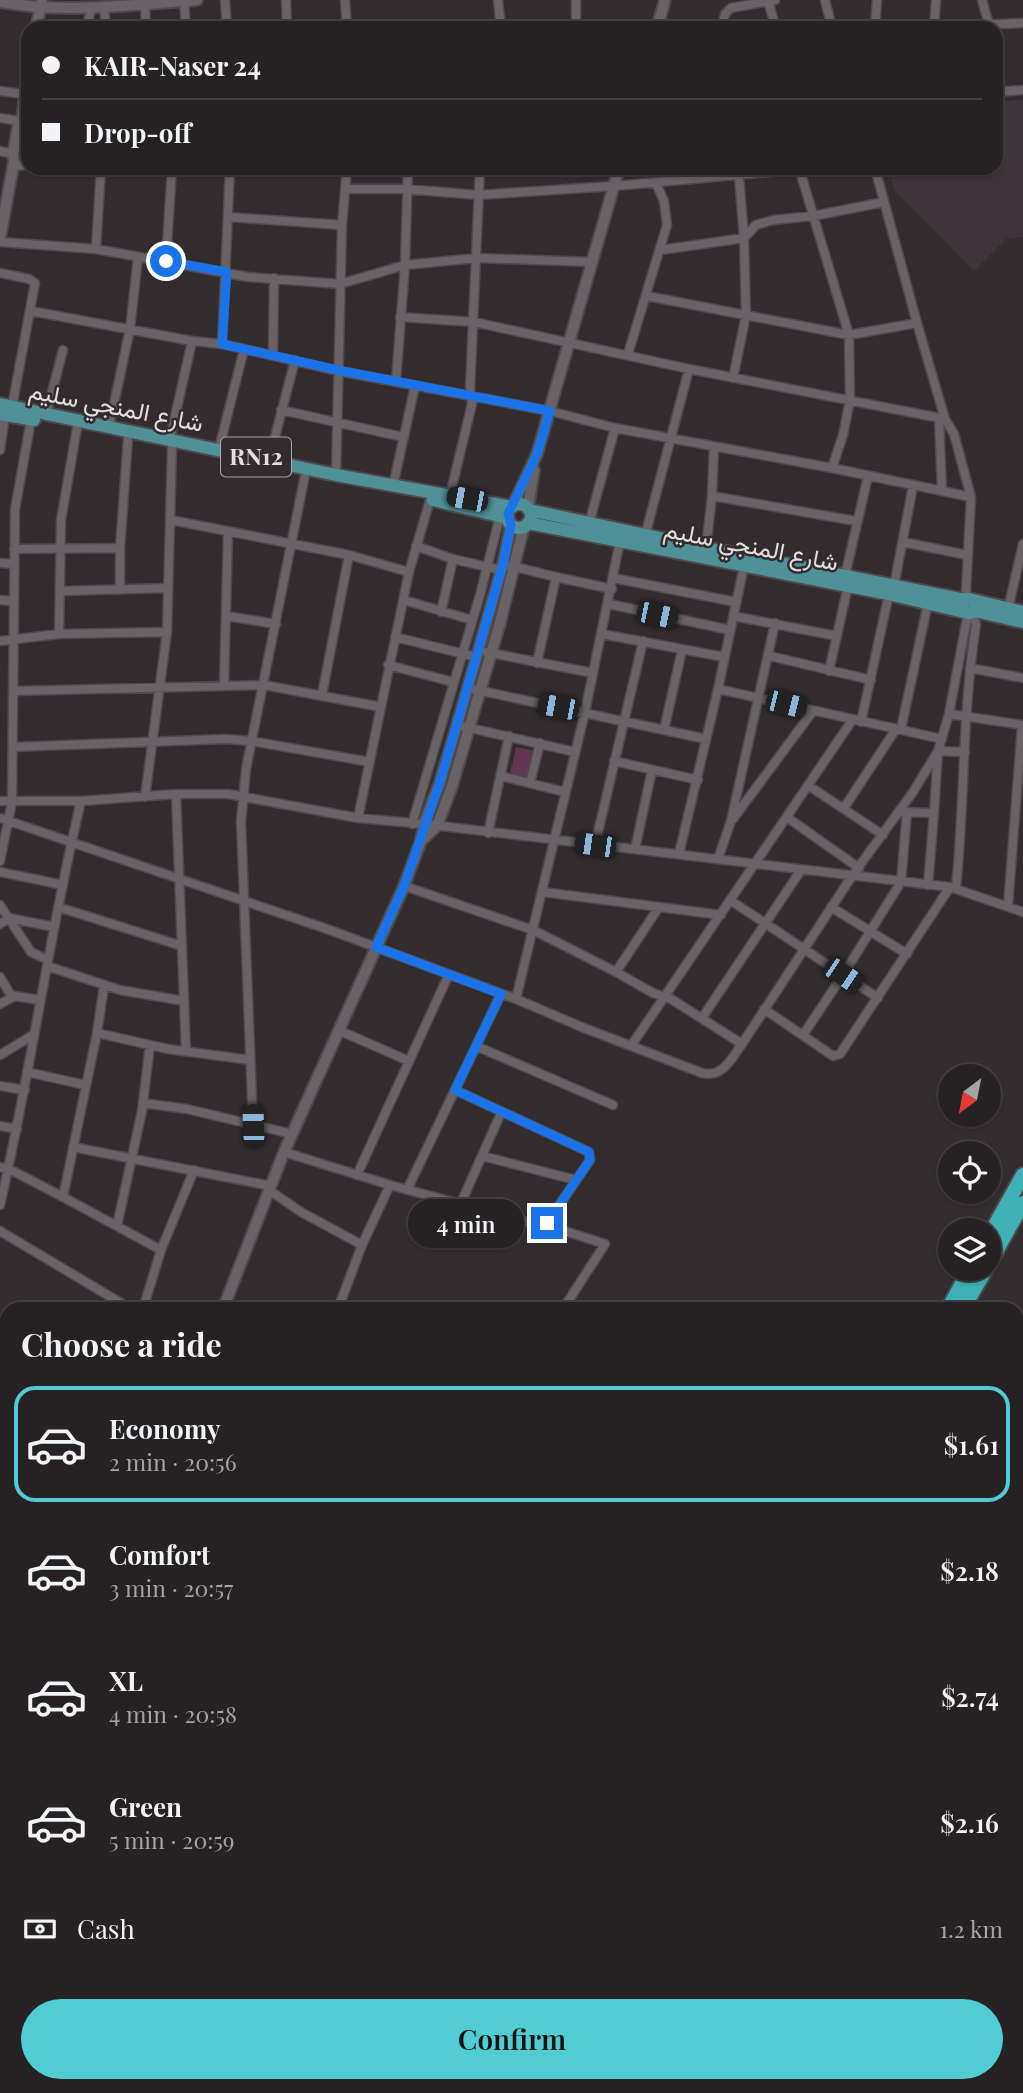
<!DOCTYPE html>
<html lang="en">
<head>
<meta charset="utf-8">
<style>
  body { margin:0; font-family:"Playfair Display",Vazirmatn,serif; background:#2e292b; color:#f1f3f6; height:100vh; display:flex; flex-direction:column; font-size:26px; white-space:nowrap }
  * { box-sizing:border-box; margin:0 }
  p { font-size:23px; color:#a4a3a6 }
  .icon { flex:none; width:38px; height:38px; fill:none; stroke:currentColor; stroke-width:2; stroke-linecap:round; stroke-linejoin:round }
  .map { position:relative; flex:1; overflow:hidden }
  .side { position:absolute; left:0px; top:1302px; width:1024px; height:791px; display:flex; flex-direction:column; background:#262123; border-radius:21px 21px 0 0; box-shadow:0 2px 5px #0004,0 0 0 2px #423e41 }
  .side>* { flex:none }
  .banner { position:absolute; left:21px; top:21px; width:982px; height:154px; border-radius:21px; box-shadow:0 2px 5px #0004,0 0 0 2px #423e41; display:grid; align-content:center; height:154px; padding:0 21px; background:#262123 }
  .needle { width:46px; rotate:212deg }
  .buttons { position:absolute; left:938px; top:1064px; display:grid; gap:14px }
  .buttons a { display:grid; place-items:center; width:63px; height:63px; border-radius:50%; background:#262123; box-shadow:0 2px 5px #0004,0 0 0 2px #423e41; font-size:35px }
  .end { position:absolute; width:32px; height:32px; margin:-16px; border:9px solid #1a73e8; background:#fff; box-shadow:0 0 0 4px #fff }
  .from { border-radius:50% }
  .bubble { position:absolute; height:49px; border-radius:24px; background:#262123; box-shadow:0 2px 5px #0004,0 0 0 2px #423e41; font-size:23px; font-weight:600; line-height:49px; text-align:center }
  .car { position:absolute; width:21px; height:42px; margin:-21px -10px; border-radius:9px; box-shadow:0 0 5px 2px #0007; background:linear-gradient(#222 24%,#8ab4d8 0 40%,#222 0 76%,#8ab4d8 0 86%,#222 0) }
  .banner b { display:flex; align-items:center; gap:24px; height:66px; font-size:26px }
  .banner b+b { border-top:2px solid #423e41 }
  .banner i { width:18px; height:18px; background:#f1f3f6 }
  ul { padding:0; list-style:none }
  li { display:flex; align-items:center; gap:21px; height:116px; margin:0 14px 10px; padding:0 7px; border:4px solid transparent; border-radius:21px }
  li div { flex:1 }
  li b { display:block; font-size:26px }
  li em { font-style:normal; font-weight:600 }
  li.selected { border-color:#51ccd3 }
  li>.icon { width:63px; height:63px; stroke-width:1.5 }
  h2 { padding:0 21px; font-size:32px; line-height:84px }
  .pay { display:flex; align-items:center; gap:18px; height:77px; padding:0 21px; font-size:26px }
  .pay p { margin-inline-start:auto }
  .cta { display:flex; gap:14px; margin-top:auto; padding:14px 21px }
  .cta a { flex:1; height:80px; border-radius:42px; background:#51ccd3; color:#111; font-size:28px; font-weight:600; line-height:80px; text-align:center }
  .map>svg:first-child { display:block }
  .built { fill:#3f3439 }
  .green { fill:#643552 }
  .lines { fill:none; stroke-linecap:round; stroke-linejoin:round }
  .street-casing { stroke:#4e494c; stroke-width:11 }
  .secondary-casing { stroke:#4e494c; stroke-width:14 }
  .primary-casing { stroke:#4e494c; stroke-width:16 }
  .highway-casing { stroke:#4e494c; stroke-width:18 }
  .street { stroke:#696266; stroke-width:8 }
  .secondary { stroke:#696266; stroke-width:10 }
  .primary { stroke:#4f9196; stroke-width:12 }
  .highway { stroke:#3eb0b6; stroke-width:14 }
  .route { stroke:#1a73e8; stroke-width:9 }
  .labels { text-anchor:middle; stroke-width:5; stroke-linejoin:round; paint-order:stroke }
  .shield { fill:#322c2f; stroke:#aea9ac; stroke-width:2 }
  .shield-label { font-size:23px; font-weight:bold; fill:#e3dfe1 }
  .street-label { font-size:24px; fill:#e3dfe1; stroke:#322c2f }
</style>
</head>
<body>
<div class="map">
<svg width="1023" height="2093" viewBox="0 0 1023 2093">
  <rect width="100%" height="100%" fill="#322c2f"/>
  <path class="built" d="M1023,100v137l-17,2 -32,32 -79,-80 -7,-23h108v-66z"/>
  <path class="green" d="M516,747l19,4 -7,29 -18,-5z"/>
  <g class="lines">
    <defs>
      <path id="street" d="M184,0l2,28
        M225,0l2,28
        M286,0l1,28
        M345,0l2,28
        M498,0l3,28
        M576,0v28
        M825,0l7,28
        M982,0l8,28
        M768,1l8,27
        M145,4l1,24
        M104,7l2,21
        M934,27l89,-4
        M87,28l4,-21
        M722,28l3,-14 6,-6 44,-8
        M875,28l2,-28
        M934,28l2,-28
        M0,91l24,3
        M996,92l27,-2
        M0,118l19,3
        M0,151l13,3
        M13,166l15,-1
        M875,168l42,155 28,96 9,15 17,63 -5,94 2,8
        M800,171l49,164 1,65 -7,35 -11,33
        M346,189h60l72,6 136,-9 200,-18
        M229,217l113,8
        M0,242l96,7 152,28 92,7 65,-19 72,-7 115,4
        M96,249l5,-81
        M661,250l83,-12 12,-13 17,-5 40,-4 71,-14
        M166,261l6,-93
        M0,273l29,6 6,4 -23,124
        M647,296l202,39 68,-12
        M31,311l161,30 30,3 116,27 212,40 65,17 217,40 139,29
        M400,317l74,5 215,47 256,50
        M222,344l8,-176
        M628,354l39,-129 -3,-24 -8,-18
        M273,355l1,-77
        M733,378l13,-63 -2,-77 -5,-62
        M396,381l9,-116 3,-97
        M281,410l122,27
        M46,415l17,-65
        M939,418l3,72
        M109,427l21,-98 8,-72
        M170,439l22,-98
        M219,449l25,-100
        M0,450l5,-35
        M269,460l26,-100
        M336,475l6,-250 5,-57
        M393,486l22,-100
        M450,495l22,-91 -2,-15 10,-221
        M712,496l144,25
        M171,520l178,35 60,17
        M589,524l26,-96
        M645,536l44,-167
        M903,542l64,13
        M416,546l37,13 48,11
        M706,548l6,-52 2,-49
        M14,549l106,-1
        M0,563l14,1
        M503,564l53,13
        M845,576l23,-100
        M613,578l123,24
        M894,586l19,-100
        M120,590v-42l8,-110
        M61,591l107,-3
        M0,600l13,1
        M404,600l68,20
        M609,604l121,26
        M1008,609l15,-65
        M441,612l12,-53
        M227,616l49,8
        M733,616l104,20
        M59,634l2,-114 16,-92
        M602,634l122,23
        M395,637l81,20
        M0,641l59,-7 108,-2
        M486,652l107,21
        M770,656l101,24
        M537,663l19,-86 56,12
        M388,665l65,17
        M970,668l53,10
        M829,671l19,-85
        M224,685l4,-153
        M468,688l238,51
        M718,689l224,50
        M14,691l250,-6 117,22
        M322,695l27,-140
        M949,714l19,-101
        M861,722l28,-128
        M457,725l118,27
        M901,729l27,-126
        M664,730l18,-80
        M13,747l213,-8 25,2 119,21
        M614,761l84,19
        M501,776l64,16
        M530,783l10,-40
        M809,786l74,49
        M176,794l10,257
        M145,797l22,-165 5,-185
        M0,801h81l95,-7h52l130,24 66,6 526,63 73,25
        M844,808l52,-79
        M901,812l33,1 -6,72
        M934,813l4,-62 27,1
        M0,818l327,111 189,70 68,29 118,45c21,5 29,-14 40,-29
        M358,818l51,-246 21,-72
        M788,818l71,50
        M733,819l80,-108
        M412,824l68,-229 20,-79
        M488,833l21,-97
        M595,845l48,-204
        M635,849l17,-79
        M679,854l39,-165 26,-123
        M718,859l13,-38 44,-198
        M0,861l12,-59 3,-293 16,-89
        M0,872l63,13
        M404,886l129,44 83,42 37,21 18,6 71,45 110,-168 61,-84 25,-41 11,-37 74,11
        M956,888c9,-87 6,-176 20,-263l-3,-13
        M543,892l178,23
        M730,900l148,98
        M0,905l31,47 17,8
        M1008,906l14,-181
        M58,907l124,39
        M831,907l76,47
        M0,924l9,-6 45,9
        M47,966l73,24 64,11
        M616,972l43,-65
        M0,977l12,20
        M516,999l69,-287 35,-171
        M0,1004l15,-8 24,4
        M764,1009l69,47 7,-2 110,-167
        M702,1018l99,-148
        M338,1030l71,31
        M97,1033l71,16 82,11
        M803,1035l40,-60 58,-93 6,-70
        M476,1046l137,59
        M631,1046l222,-327
        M0,1055l33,-20
        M27,1072l58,13
        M0,1086l25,4
        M143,1103l44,6 105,25
        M253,1125l-12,-303 5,-53 59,-294
        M0,1126l17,3
        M73,1147l198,39
        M284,1152l106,33 148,40 9,-2 43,-63 -1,-8 -134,-62
        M482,1156l94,24
        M0,1167l15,5 48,25 98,53 -18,59
        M357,1175l92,-201
        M269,1190l32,22 61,33 -24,64
        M407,1190l94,-196
        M63,1197l34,-164 7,-47
        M461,1203l40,-90
        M0,1205c31,-134 49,-270 81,-404
        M543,1224l62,20 -42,65
        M117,1226l25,-115 8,-66
        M0,1231l131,78
        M362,1245l28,-60
        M161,1250l33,-80
        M1017,1329l6,-9
        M0,1445l7,3
        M0,1486l7,4
        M0,1524l7,-14
        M0,1552l7,5
        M0,1688l7,-6
        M1017,1690l6,-1
        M0,1718l7,7
        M0,1756l7,-7
        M1017,1775l6,3
        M0,1812l7,-6
        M1017,1813l6,-10
        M0,1866l7,-9
        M0,1879l7,8
        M1017,1938l6,2
        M0,1975l7,-9
        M0,2011l7,10
        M222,2086l8,7
        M38,2093l5,-7
        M280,2093l4,-7
        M327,2093l5,-7
        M374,2093l5,-7
        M514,2093l4,-7"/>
      <path id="secondary" d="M0,2c65,12 131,3 197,-2
        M36,28l6,-28
        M657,28l8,-28
        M0,238l14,-77 -1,-7 6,-33 3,-2 6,-48
        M513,505l24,-51 82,-286
        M528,508l6,-38
        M421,841l16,-15 15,-40 48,-163 24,-97
        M223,1309l61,-157 120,-266 17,-45 3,-17 16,-42 17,-57 46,-161 8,-40
        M0,1645l7,-6
        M0,1655l7,-6"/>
      <path id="primary" d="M0,404l336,71 176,32
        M0,414l34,6
        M433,500l75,18
        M507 516a12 12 0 1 1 24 0a12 12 0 1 1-24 0Z
        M529,510l177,38 259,52
        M528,523l361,71 79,19 5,-1 3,-4 -3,-8 -5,-1 -5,3 -1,6 3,4
        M973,600l50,12
        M975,611l48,11"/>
      <path id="highway" d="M989,1236l34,-61
        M989,1264l34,-61
        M948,1309l22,-40
        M963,1309l23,-40
        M465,2093l4,-7
        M478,2093l4,-7"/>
    </defs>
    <use href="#street" class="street-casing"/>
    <use href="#secondary" class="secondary-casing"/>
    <use href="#primary" class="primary-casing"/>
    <use href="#highway" class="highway-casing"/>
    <use href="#street" class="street"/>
    <use href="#secondary" class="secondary"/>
    <use href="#primary" class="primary"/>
    <use href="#highway" class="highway"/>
  </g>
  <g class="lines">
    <path class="route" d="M166,261l61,11 -5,72 116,26 212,41 -13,43 -29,60 3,10 -8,40 -63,218 -36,104 -28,61 125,47 -46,96 134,62 1,8 -43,63"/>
  </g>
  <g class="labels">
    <rect class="shield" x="221" y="437.5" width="70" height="39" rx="5"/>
    <g class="shield-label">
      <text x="256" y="465">RN12</text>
    </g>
    <g class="street-label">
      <text transform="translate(116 407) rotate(11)" y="8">شارع المنجي سليم</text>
      <text transform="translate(751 546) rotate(11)" y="8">شارع المنجي سليم</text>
    </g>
  </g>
</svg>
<div class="buttons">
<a><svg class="needle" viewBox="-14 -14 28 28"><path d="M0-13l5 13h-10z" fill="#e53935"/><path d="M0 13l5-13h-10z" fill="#a4a3a6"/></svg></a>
<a><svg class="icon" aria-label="locate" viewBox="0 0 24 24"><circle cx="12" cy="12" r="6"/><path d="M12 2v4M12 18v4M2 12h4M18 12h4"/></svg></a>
<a><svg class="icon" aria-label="layers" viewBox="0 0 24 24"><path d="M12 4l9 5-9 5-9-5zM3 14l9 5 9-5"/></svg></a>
</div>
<i class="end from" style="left:166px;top:261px"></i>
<i class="end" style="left:547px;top:1223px"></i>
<div class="bubble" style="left:408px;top:1199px;width:116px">4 min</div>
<i class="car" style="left:467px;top:499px;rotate:281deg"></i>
<i class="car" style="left:657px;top:615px;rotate:102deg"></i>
<i class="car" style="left:786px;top:704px;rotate:104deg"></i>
<i class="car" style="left:558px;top:707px;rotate:281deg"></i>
<i class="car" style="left:595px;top:845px;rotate:278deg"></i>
<i class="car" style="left:843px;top:975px;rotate:124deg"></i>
<i class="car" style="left:253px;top:1125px;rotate:358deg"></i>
<div class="banner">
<b><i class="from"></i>KAIR-Naser 24</b>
<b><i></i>Drop-off</b>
</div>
<section class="side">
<h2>Choose a ride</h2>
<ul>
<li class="selected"><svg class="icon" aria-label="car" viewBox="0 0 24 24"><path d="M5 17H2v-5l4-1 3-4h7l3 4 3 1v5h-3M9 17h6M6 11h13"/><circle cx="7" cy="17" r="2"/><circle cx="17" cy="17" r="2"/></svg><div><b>Economy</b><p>2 min · 20:56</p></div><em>$1.61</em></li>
<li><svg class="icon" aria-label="car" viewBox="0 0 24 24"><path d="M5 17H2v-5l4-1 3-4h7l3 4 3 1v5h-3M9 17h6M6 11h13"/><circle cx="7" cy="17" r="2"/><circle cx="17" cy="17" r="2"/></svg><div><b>Comfort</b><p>3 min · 20:57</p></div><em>$2.18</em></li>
<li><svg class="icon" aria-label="car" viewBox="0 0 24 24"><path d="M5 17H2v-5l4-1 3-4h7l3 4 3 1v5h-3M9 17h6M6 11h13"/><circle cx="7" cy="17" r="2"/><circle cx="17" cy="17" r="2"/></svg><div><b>XL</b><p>4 min · 20:58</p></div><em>$2.74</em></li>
<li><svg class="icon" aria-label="car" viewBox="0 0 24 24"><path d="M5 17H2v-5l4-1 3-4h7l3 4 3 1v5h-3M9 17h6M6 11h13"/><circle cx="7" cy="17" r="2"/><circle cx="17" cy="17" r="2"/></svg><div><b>Green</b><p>5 min · 20:59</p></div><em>$2.16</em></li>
</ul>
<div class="pay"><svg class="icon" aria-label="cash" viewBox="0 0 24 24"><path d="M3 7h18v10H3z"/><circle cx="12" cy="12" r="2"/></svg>Cash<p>1.2 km</p></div>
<div class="cta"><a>Confirm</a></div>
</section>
</div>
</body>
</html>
